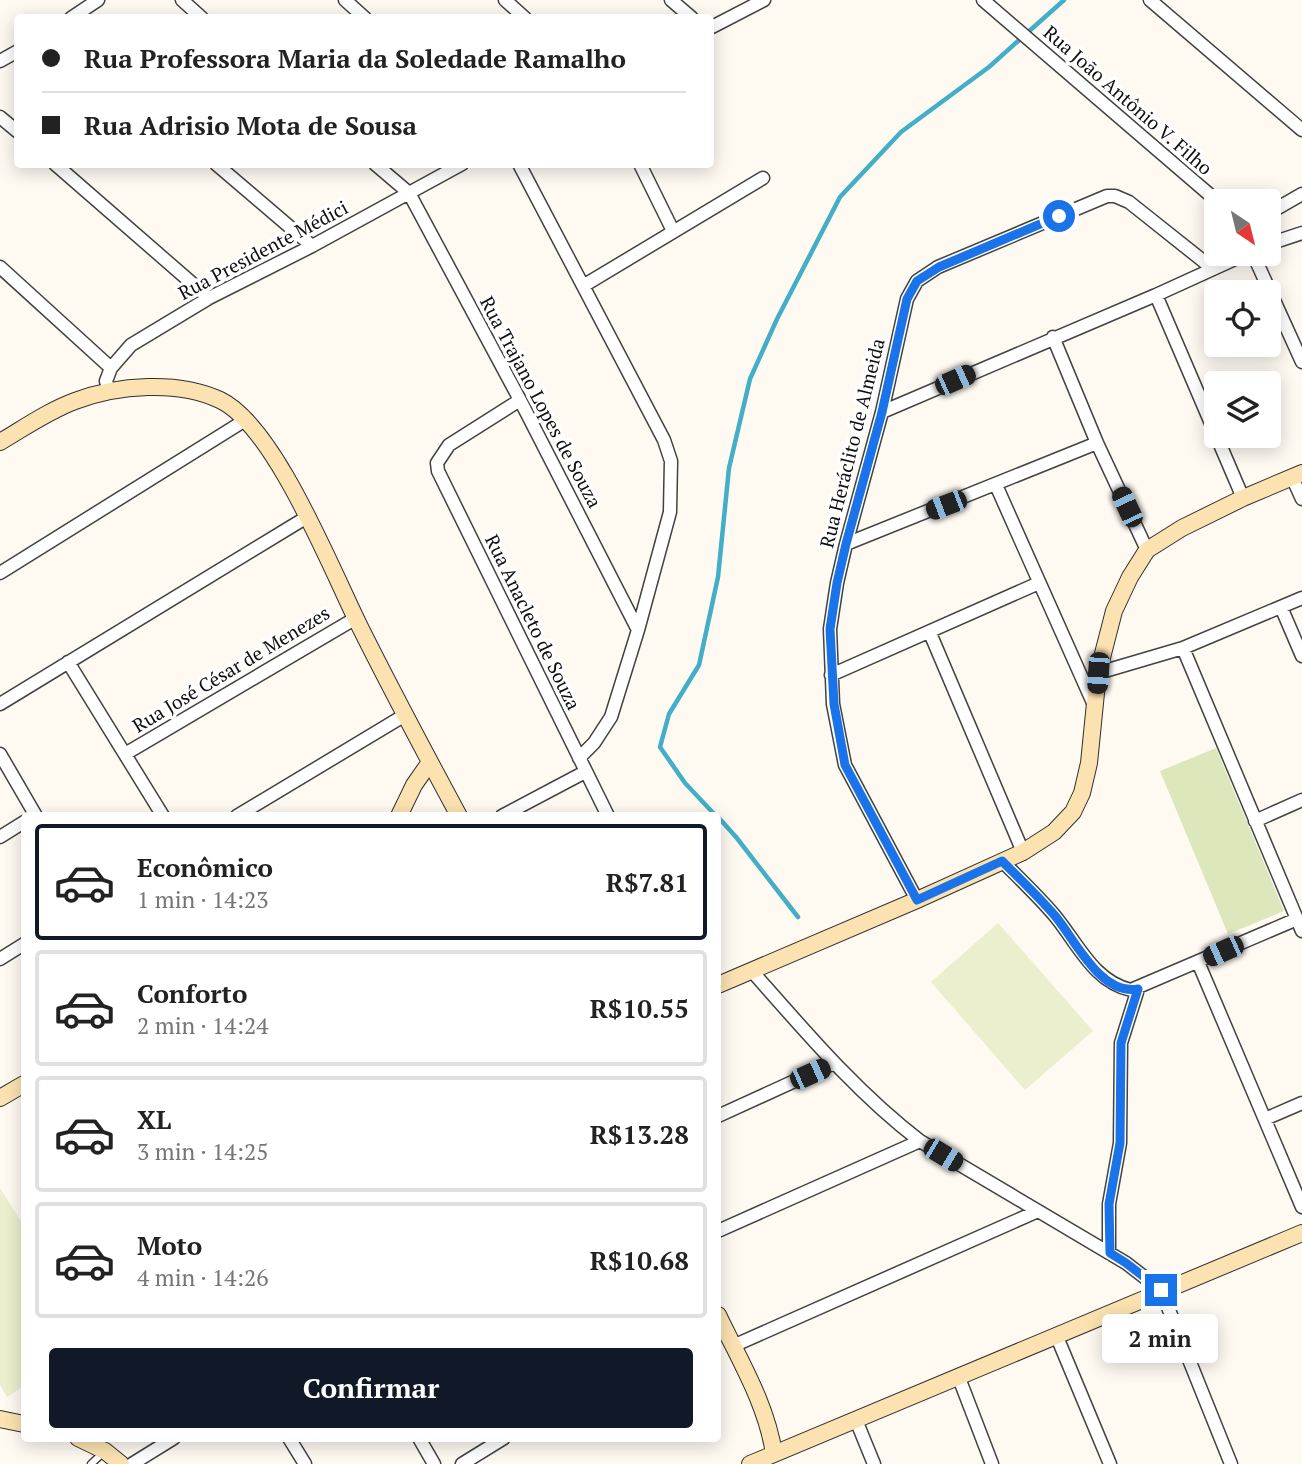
<!DOCTYPE html>
<html lang="pt">
<head>
<meta charset="utf-8">
<style>
  body { margin:0; font-family:"PT Serif",serif; background:#f6f6f6; color:#222; height:100vh; display:flex; flex-direction:column; font-size:26px; white-space:nowrap }
  * { box-sizing:border-box; margin:0 }
  p { font-size:23px; color:#767676 }
  .icon { flex:none; width:38px; height:38px; fill:none; stroke:currentColor; stroke-width:2; stroke-linecap:round; stroke-linejoin:round }
  .map { position:relative; flex:1; overflow:hidden }
  .details { position:absolute; left:21px; top:812px; width:700px; height:630px; display:flex; flex-direction:column; background:#fff; border-radius:7px; box-shadow:0 4px 18px #0003 }
  .details>* { flex:none }
  .guide { position:absolute; left:14px; top:14px; width:700px; height:154px; border-radius:7px; box-shadow:0 4px 18px #0003; display:grid; align-content:center; height:154px; padding:0 28px; background:#fff }
  .needle { width:46px; rotate:145deg }
  .controls { position:absolute; left:1204px; top:189px; display:grid; gap:14px }
  .controls a { display:grid; place-items:center; width:77px; height:77px; border-radius:7px; background:#fff; box-shadow:0 4px 18px #0003; font-size:35px }
  .end { position:absolute; width:32px; height:32px; margin:-16px; border:9px solid #1a73e8; background:#fff; box-shadow:0 0 0 4px #fff }
  .from { border-radius:50% }
  .bubble { position:absolute; height:49px; border-radius:7px; background:#fff; box-shadow:0 4px 18px #0003; font-size:23px; font-weight:800; line-height:49px; text-align:center }
  .car { position:absolute; width:21px; height:42px; margin:-21px -10px; border-radius:9px; box-shadow:0 0 5px 2px #0007; background:linear-gradient(#222 24%,#8ab4d8 0 40%,#222 0 76%,#8ab4d8 0 86%,#222 0) }
  .guide b { display:flex; align-items:center; gap:24px; height:66px; font-size:26px }
  .guide b+b { border-top:2px solid #e0e0e0 }
  .guide i { width:18px; height:18px; background:#222 }
  ul { padding:12px 0 0; list-style:none }
  li { display:flex; align-items:center; gap:21px; height:116px; margin:0 14px 10px; padding:0 14px; border:4px solid #e0e0e0; border-radius:7px }
  li div { flex:1 }
  li b { display:block; font-size:26px }
  li em { font-style:normal; font-weight:800 }
  li.selected { border-color:#111827 }
  li>.icon { width:63px; height:63px; stroke-width:1.5 }
  .cta { display:flex; gap:14px; margin-top:auto; padding:14px 28px }
  .cta a { flex:1; height:80px; border-radius:7px; background:#111827; color:#fff; font-size:28px; font-weight:800; line-height:80px; text-align:center }
  .map>svg:first-child { display:block }
  .green { fill:#dce7bc }
  .pitch { fill:#ebefcd }
  .lines { fill:none; stroke-linecap:round; stroke-linejoin:round }
  .stream { stroke:#43aec7; stroke-width:4.5 }
  .lane-casing { stroke:#424242; stroke-width:9 }
  .street-casing { stroke:#424242; stroke-width:15 }
  .secondary-casing { stroke:#313131; stroke-width:18 }
  .lane { stroke:#fff; stroke-width:6 }
  .street { stroke:#fff; stroke-width:12 }
  .secondary { stroke:#fbe2b0; stroke-width:16 }
  .route { stroke:#1a73e8; stroke-width:9 }
  .labels { text-anchor:middle; stroke-width:7; stroke-linejoin:round; paint-order:stroke }
  .street-label { font-size:19px; fill:#0f0f0f; stroke:#fff }
</style>
</head>
<body>
<div class="map">
<svg width="1302" height="1464" viewBox="0 0 1302 1464">
  <rect width="100%" height="100%" fill="#fef9f1"/>
  <path class="green" d="M1216,748l68,163 -56,23 -68,-163z"/>
  <path class="pitch" d="M998,923l95,108 -68,59 -94,-108z
    M0,1188l24,38v160l-17,11 -7,-12z"/>
  <g class="lines">
    <path class="stream" d="M716,816l-31,-33 -25,-36 9,-33 30,-49 19,-88 11,-109 21,-89 27,-60 63,-122 61,-65 88,-65 75,-67
      M718,817l18,20 62,80"/>
    <defs>
      <path id="lane" d="M91,1464l14,-13"/>
      <path id="street" d="M182,0l20,18
        M345,0l20,18
        M505,0l20,18
        M671,0l21,18
        M983,0l234,201
        M1150,0l152,130
        M71,18l27,-18
        M710,28l54,-28
        M0,61l18,-10
        M0,117l18,15
        M55,164l154,134
        M216,164l96,82
        M375,164l34,29 111,207 118,230
        M519,164l145,276 7,21 -1,51 -32,118 -27,87 -17,26 -15,15
        M640,164l33,67
        M1269,213l33,-19
        M1269,244l33,-11
        M1253,254l49,108
        M0,267l111,101
        M583,286l180,-108
        M1156,295l87,203
        M1053,337l44,106 50,107
        M109,391l-3,-10 5,-13 20,-23 78,-47 103,-52 150,-82
        M520,400l-71,45 -12,18 1,8 170,345
        M882,412l274,-117 90,-41
        M1292,477l10,22
        M996,485l98,220
        M846,544l251,-101
        M0,573l247,-154
        M1281,607l21,49
        M930,633l93,219
        M1183,648l119,283
        M68,662l95,154
        M1098,673l85,-25 119,-50
        M831,675l208,-92
        M0,704l307,-187
        M0,754l36,62
        M125,754l231,-136
        M237,816l168,-101
        M502,816l83,-44
        M1255,821l47,-21
        M0,837l24,-15
        M1002,861c18,18 37,36 53,55 23,28 39,66 76,74l166,-71
        M917,900l-72,-135 -12,-61 -3,-75 7,-46 9,-39 36,-132 25,-113 10,-18 21,-14 169,-71h8l14,6 83,66
        M0,959l24,-15
        M1198,962l104,245
        M751,970c53,60 105,122 169,171l206,122 35,27 70,174
        M718,1116l116,-53
        M1265,1119l37,-16
        M718,1231l202,-90
        M1109,1253v-49l11,-61 1,-100 17,-54
        M1057,1337l53,127
        M733,1346l305,-135
        M959,1378l33,86
        M856,1420l18,44
        M289,1438l16,26
        M419,1438l15,26
        M132,1464l42,-26
        M462,1464l42,-26"/>
      <path id="secondary" d="M0,442c24,-14 48,-31 75,-41 42,-16 103,-21 145,-1 55,26 112,171 140,227 32,64 65,126 99,189
        M399,816l15,-31 16,-23
        M718,985l199,-85 106,-48 31,-20 19,-20 9,-19 7,-30 9,-90 16,-62 16,-34 17,-27 35,-22 61,-30 59,-25
        M0,1098l24,-14
        M718,1315c21,44 49,90 56,139
        M0,1419l24,5
        M78,1438l27,13 16,13
        M750,1464l552,-231"/>
    </defs>
    <use href="#lane" class="lane-casing"/>
    <use href="#street" class="street-casing"/>
    <use href="#secondary" class="secondary-casing"/>
    <use href="#lane" class="lane"/>
    <use href="#street" class="street"/>
    <use href="#secondary" class="secondary"/>
  </g>
  <g class="lines">
    <path class="route" d="M1059,216l-120,51 -22,14 -10,18 -25,113 -36,132 -9,39 -7,46 4,75 11,61 72,135 85,-39c18,18 37,36 54,56 19,23 45,79 82,72l-17,54 -1,100 -11,61 1,49 16,10 35,27"/>
  </g>
  <g class="labels">
    <g class="street-label">
      <text transform="translate(1128 100) rotate(41)" y="7">Rua João Antônio V. Filho</text>
      <text transform="translate(263 250) rotate(-28)" y="7">Rua Presidente Médici</text>
      <text transform="translate(541 402) rotate(62)" y="7">Rua Trajano Lopes de Souza</text>
      <text transform="translate(852 443) rotate(-76)" y="7">Rua Heráclito de Almeida</text>
      <text transform="translate(533 622) rotate(64)" y="7">Rua Anacleto de Souza</text>
      <text transform="translate(231 669) rotate(-31)" y="7">Rua José César de Menezes</text>
    </g>
  </g>
</svg>
<div class="controls">
<a><svg class="needle" viewBox="-14 -14 28 28"><path d="M0-13l5 13h-10z" fill="#e53935"/><path d="M0 13l5-13h-10z" fill="#767676"/></svg></a>
<a><svg class="icon" aria-label="locate" viewBox="0 0 24 24"><circle cx="12" cy="12" r="6"/><path d="M12 2v4M12 18v4M2 12h4M18 12h4"/></svg></a>
<a><svg class="icon" aria-label="layers" viewBox="0 0 24 24"><path d="M12 4l9 5-9 5-9-5zM3 14l9 5 9-5"/></svg></a>
</div>
<i class="end from" style="left:1059px;top:216px"></i>
<i class="end" style="left:1161px;top:1290px"></i>
<div class="bubble" style="left:1102px;top:1314px;width:116px">2 min</div>
<i class="car" style="left:955px;top:380px;rotate:66deg"></i>
<i class="car" style="left:946px;top:505px;rotate:249deg"></i>
<i class="car" style="left:1127px;top:507px;rotate:335deg"></i>
<i class="car" style="left:1098px;top:673px;rotate:184deg"></i>
<i class="car" style="left:1223px;top:951px;rotate:246deg"></i>
<i class="car" style="left:810px;top:1074px;rotate:66deg"></i>
<i class="car" style="left:943px;top:1155px;rotate:121deg"></i>
<div class="guide">
<b><i class="from"></i>Rua Professora Maria da Soledade Ramalho</b>
<b><i></i>Rua Adrisio Mota de Sousa</b>
</div>
<section class="details">
<ul>
<li class="selected"><svg class="icon" aria-label="car" viewBox="0 0 24 24"><path d="M5 17H2v-5l4-1 3-4h7l3 4 3 1v5h-3M9 17h6M6 11h13"/><circle cx="7" cy="17" r="2"/><circle cx="17" cy="17" r="2"/></svg><div><b>Econômico</b><p>1 min · 14:23</p></div><em>R$7.81</em></li>
<li><svg class="icon" aria-label="car" viewBox="0 0 24 24"><path d="M5 17H2v-5l4-1 3-4h7l3 4 3 1v5h-3M9 17h6M6 11h13"/><circle cx="7" cy="17" r="2"/><circle cx="17" cy="17" r="2"/></svg><div><b>Conforto</b><p>2 min · 14:24</p></div><em>R$10.55</em></li>
<li><svg class="icon" aria-label="car" viewBox="0 0 24 24"><path d="M5 17H2v-5l4-1 3-4h7l3 4 3 1v5h-3M9 17h6M6 11h13"/><circle cx="7" cy="17" r="2"/><circle cx="17" cy="17" r="2"/></svg><div><b>XL</b><p>3 min · 14:25</p></div><em>R$13.28</em></li>
<li><svg class="icon" aria-label="car" viewBox="0 0 24 24"><path d="M5 17H2v-5l4-1 3-4h7l3 4 3 1v5h-3M9 17h6M6 11h13"/><circle cx="7" cy="17" r="2"/><circle cx="17" cy="17" r="2"/></svg><div><b>Moto</b><p>4 min · 14:26</p></div><em>R$10.68</em></li>
</ul>
<div class="cta"><a>Confirmar</a></div>
</section>
</div>
</body>
</html>
